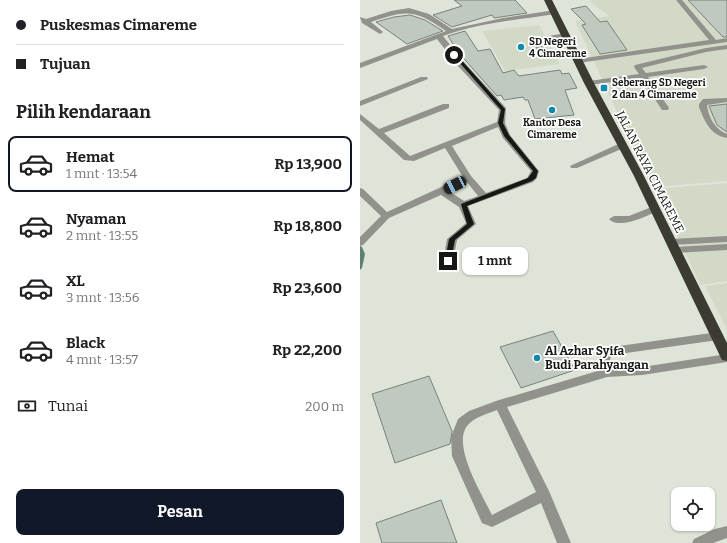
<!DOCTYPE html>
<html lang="id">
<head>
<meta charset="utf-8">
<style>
  body { margin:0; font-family:Bitter,serif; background:#f2f2f2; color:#202124; height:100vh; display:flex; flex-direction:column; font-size:15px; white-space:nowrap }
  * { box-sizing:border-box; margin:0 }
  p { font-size:13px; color:#757577 }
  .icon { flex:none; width:22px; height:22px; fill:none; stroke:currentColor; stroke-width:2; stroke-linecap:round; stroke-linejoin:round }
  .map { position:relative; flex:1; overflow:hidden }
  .panel { display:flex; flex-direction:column; background:#fff; width:360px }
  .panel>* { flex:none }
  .top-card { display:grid; align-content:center; height:88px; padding:0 16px; background:#fff }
  .buttons { position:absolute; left:311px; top:487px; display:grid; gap:8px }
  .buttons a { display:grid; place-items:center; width:44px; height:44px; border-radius:8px; background:#fff; box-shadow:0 1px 3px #0004; font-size:20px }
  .end { position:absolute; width:18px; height:18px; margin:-9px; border:5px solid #161814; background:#fff; box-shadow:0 0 0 2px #fff }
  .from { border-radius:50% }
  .bubble { position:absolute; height:28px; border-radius:8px; background:#fff; box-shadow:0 1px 3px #0004; font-size:13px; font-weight:700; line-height:28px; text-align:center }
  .car { position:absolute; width:12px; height:24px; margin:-12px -6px; border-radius:5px; box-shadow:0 0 3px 1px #0007; background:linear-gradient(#222 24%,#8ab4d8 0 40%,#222 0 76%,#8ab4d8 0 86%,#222 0) }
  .top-card b { display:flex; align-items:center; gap:14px; height:38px; font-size:15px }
  .top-card b+b { border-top:1px solid #e0e0e0 }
  .top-card i { width:10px; height:10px; background:#202124 }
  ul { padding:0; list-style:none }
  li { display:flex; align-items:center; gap:12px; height:56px; margin:0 8px 6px; padding:0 8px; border:2px solid transparent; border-radius:8px }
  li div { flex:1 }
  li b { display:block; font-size:15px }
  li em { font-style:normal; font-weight:700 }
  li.selected { border-color:#111827 }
  li>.icon { width:36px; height:36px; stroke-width:1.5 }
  h2 { padding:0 16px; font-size:18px; line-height:48px }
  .pay { display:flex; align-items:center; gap:10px; height:44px; padding:0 16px; font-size:15px }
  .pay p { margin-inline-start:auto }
  .primary-button { display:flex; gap:8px; margin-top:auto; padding:8px 16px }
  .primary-button a { flex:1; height:46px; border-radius:8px; background:#111827; color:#fff; font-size:16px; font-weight:700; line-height:46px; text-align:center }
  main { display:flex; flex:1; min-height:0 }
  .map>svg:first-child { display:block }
  .built { fill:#d2dac7 }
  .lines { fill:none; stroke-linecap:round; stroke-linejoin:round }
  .stream { fill:#5e8170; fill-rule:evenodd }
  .building { fill:#bfc9bf; stroke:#798279 }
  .minor { fill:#92928d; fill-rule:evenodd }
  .highway { fill:#3b3b31; fill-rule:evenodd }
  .route { fill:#161814 }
  .poi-dot { fill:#0f89ac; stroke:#fff; stroke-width:1.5 }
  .labels { text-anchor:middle; stroke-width:3.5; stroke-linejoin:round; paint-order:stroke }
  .far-poi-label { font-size:10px; font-weight:bold; fill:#161814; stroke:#fff; text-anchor:start }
  .street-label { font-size:12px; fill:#161814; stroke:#fff }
  .poi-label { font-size:12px; font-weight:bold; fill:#161814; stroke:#fff; text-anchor:start }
</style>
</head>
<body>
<main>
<section class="panel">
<div class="top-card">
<b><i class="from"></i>Puskesmas Cimareme</b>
<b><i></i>Tujuan</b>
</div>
<h2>Pilih kendaraan</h2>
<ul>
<li class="selected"><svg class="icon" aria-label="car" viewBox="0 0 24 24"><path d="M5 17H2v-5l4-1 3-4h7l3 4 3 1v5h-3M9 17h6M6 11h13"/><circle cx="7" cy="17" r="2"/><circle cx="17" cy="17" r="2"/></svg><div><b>Hemat</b><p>1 mnt · 13:54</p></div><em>Rp 13,900</em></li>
<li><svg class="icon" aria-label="car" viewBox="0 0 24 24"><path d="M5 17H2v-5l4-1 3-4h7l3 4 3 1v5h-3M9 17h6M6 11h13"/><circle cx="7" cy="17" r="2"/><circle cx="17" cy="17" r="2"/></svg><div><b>Nyaman</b><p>2 mnt · 13:55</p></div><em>Rp 18,800</em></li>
<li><svg class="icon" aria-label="car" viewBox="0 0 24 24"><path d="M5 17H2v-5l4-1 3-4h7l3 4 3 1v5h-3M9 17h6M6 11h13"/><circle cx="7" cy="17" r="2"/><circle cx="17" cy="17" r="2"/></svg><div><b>XL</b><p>3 mnt · 13:56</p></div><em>Rp 23,600</em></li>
<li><svg class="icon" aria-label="car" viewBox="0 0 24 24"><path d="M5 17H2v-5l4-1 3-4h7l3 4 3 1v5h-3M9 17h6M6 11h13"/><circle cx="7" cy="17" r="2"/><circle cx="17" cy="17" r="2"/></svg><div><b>Black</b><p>4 mnt · 13:57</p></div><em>Rp 22,200</em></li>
</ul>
<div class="pay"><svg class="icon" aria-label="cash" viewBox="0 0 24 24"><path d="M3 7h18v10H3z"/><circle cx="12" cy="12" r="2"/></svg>Tunai<p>200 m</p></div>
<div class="primary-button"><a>Pesan</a></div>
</section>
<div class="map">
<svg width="367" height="543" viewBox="0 0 367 543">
  <rect width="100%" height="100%" fill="#dfe4d8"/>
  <path class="built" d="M232,0h135v181l-75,6 -77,-166 34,-5 -20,-15z
    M179,25l21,39 -55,7 -23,-40z
    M367,183v98l-27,4 -44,-96z
    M367,283v46l-22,-43z"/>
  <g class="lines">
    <path class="stream" d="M0,246l2,1 3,7 -3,14 -2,2z"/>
  </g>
  <path class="building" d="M94,0h61l12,13 -33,5 -2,-3 -40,12 -19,-12 29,-9z
    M328,0h39v37h-4z
    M226,6l14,16 7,-1 20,29 -27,4 -18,-29 4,-1 -15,-15z
    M50,15l15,5 18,11 -36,13 -31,-22 18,-5z
    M105,31l13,20 12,-2 13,24 11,-3 5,6 41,-6 2,4 7,-1 8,15 -12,2 9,25 -39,4 -7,-19h-3l-2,-3 -19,3 -3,-5 -4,1 -39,-44 -10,-16z
    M367,104v28l-10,-7 -8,-19z
    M193,331l22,39 -54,18 -21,-41z
    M69,376l23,55 -2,13 -55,19 -23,-69z
    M81,500l16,43h-75l-6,-20z"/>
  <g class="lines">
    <path class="minor" d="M316,0h6l34,40 11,-2v4l-149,21 -4,-2 4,-2 131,-19z
      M49,8l20,6 23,15 51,-11 52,-8 3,2 -3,2c-37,6 -77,9 -112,22l21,26 42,46 -1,15 5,12 29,36 -2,7 -4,4 -65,24 8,18 -19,16 -4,21 -5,3 -5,-3 4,-22 19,-16 -7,-16 -18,-12 -52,23 -26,27 -3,1v-9l21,-21 -21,-20v-8l3,1 24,23 76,-35 -18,-29 -31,13 -10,-1 -44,-40v-6l19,15 64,-25h6v4l-65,25 26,23 87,-34 2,-12 -41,-44 -21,-27 -77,29v-5l86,-32c-32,-22 -39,-21 -75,-9l11,9 1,1 -3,2 -18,-11 -2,-6 6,2 25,-8zM138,127l5,11 28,33 -4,7 -41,15 -15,-17 -19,-30zM107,182l11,14 -14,5 -15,-10z
      M206,33l3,2 -1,1 -29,6 8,11 -4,2h-3l-10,-18 3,-2 4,3z
      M367,45v4l-21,3 -64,16 4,5 58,-8 4,2 -4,2 -56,8 21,31 -1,2h-6l-21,-32 -52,7 -4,-2 4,-2 50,-7 -5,-7 1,-2 71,-17z
      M61,77h6l1,2 -68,27v-5z
      M367,98v4l-20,3c1,11 8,25 20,29v4c-17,-3 -22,-16 -28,-31v-3l4,-5z
      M263,142l4,3 -1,2 -49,21h-6l-1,-2z
      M294,206l3,1 2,2 -2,2c-10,5 -38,19 -48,8l5,-3h15z
      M367,236v6l-56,3 -5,-3 5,-3z
      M367,244v6l-52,3 -5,-3 5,-3z
      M358,332l4,1 1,3 -1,3 -4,1 -106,15 -2,4 2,9 30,-1 85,-13v8l-85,13 -35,2 -100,30 42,84 22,52h-14l-16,-40 -49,24 -10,-4 -30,-67 -1,-19 7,-18 11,-8 27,-10 105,-31 -3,-11 7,-11zM137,410l39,82 -44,23c-10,-21 -40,-69 -25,-89 7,-9 20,-12 30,-16z
      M367,526v12l-14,5h-21l2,-4 21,-10z"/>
    <path class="highway" d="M184,0h8l42,83 50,93 83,167v18l-5,-1 -2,-4 -86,-180 -50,-93z"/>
  </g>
  <path class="route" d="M92,54h4l49,55 -2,14 6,12 29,36 -2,7 -4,3 -65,25 7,18 -19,16 -4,21 -3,2 -3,-2 4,-22 18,-15 -6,-20 67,-26 5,-7 -29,-35 -6,-13 3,-13z"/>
  <g class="poi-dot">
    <circle cx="161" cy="47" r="4"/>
    <rect x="240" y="84" width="8" height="8" rx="2"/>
    <circle cx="192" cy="110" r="4"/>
    <circle cx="177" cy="358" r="4"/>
  </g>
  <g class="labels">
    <g class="far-poi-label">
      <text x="169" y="45">SD Negeri<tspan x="169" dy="12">4 Cimareme</tspan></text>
      <text x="252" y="86">Seberang SD Negeri<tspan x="252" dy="12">2 dan 4 Cimareme</tspan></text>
      <text x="192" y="126" text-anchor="middle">Kantor Desa<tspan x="192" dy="12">Cimareme</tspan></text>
    </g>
    <g class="street-label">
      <text transform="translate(290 172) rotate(63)" y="4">JALAN RAYA CIMAREME</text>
    </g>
    <g class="poi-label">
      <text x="185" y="355">Al Azhar Syifa<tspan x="185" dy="14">Budi Parahyangan</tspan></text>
    </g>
  </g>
</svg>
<div class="buttons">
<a><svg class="icon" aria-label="locate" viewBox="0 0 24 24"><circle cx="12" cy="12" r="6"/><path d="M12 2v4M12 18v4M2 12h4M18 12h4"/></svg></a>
</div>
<i class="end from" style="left:94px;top:55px"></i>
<i class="end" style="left:88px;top:261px"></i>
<div class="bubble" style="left:102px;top:247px;width:66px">1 mnt</div>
<i class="car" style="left:95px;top:185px;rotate:243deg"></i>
</div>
</main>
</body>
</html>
